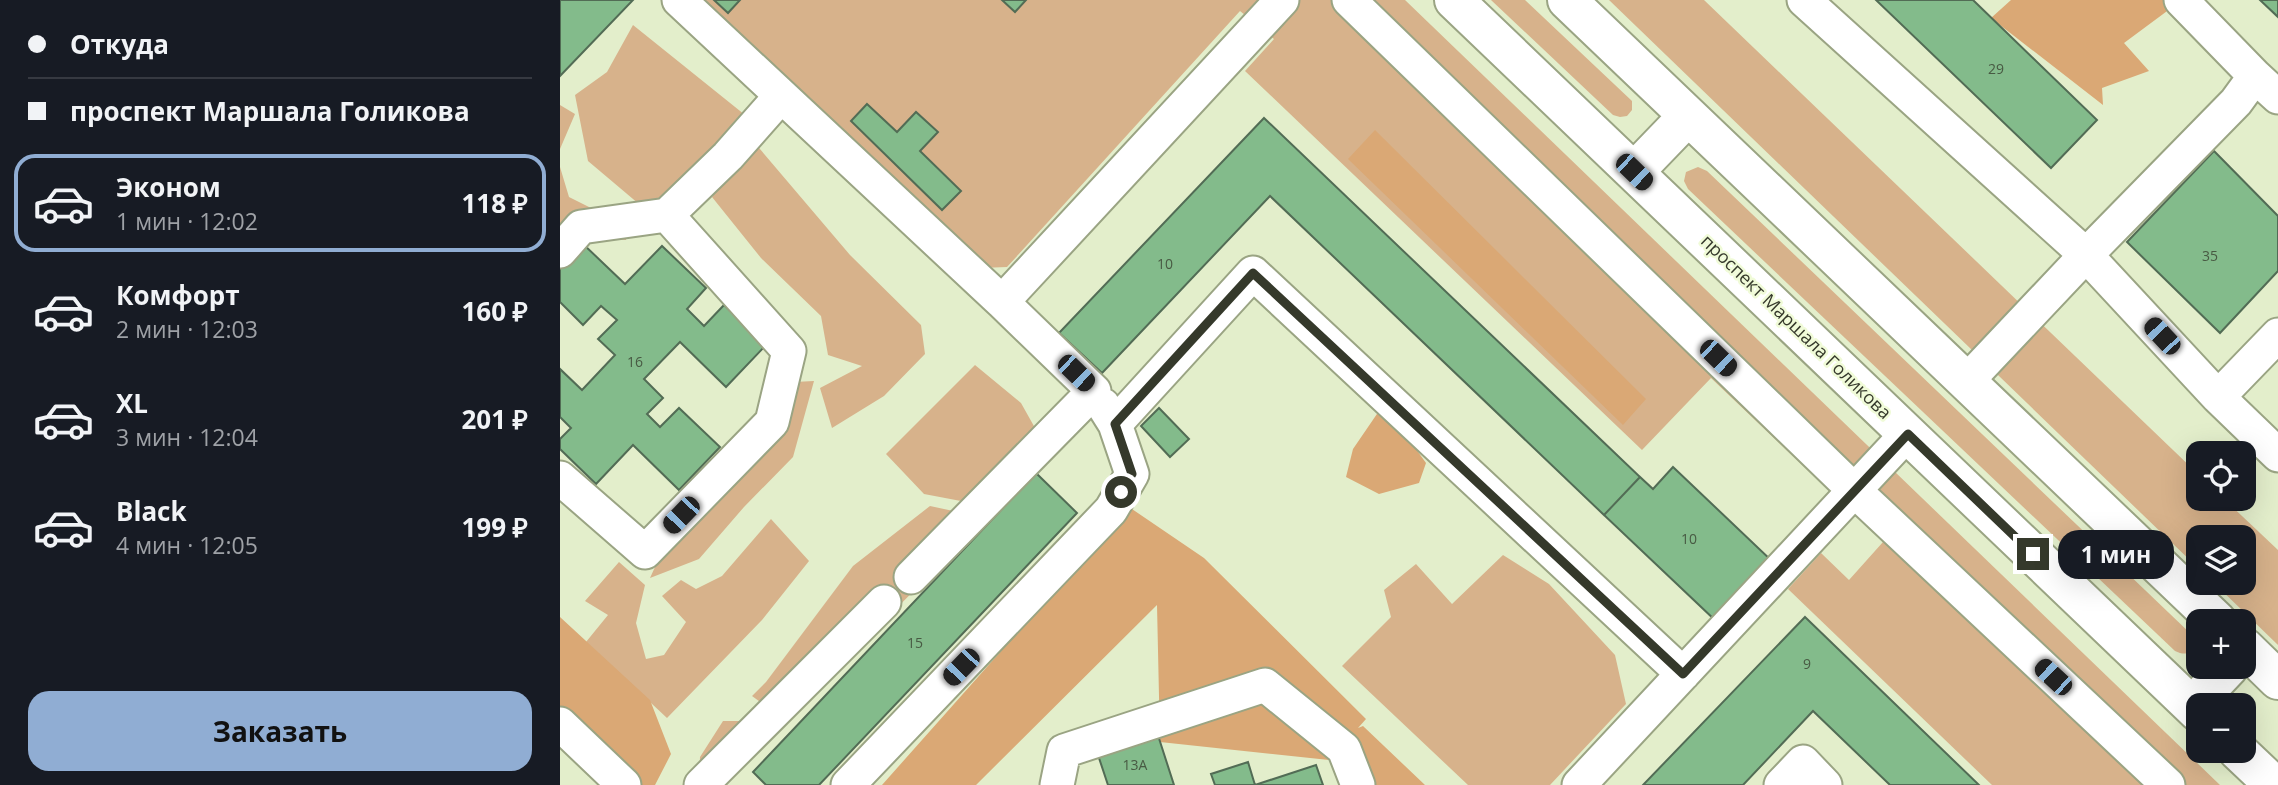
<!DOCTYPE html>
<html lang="ru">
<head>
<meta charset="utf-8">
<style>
  body { margin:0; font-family:"Open Sans",sans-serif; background:#242831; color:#f1f3f6; height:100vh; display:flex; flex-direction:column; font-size:26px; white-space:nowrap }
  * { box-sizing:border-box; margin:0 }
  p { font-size:23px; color:#9ea1a6 }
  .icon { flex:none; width:38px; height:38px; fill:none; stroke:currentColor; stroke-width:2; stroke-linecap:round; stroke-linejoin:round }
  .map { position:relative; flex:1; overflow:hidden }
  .panel { display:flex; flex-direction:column; background:#171b24; width:560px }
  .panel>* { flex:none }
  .top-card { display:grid; align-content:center; height:154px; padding:0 28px; background:#171b24 }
  .fabs { position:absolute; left:1626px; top:441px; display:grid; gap:14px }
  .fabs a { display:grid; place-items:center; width:70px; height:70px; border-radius:14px; background:#171b24; box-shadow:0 7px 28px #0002; font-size:35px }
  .end { position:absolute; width:32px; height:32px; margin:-16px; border:9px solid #35392b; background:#fff; box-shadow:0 0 0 4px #fff }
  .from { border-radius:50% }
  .bubble { position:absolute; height:49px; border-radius:21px; background:#171b24; box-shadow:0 7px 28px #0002; font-size:23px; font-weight:700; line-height:49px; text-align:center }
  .car { position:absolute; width:21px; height:42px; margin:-21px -10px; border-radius:9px; box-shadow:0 0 5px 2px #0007; background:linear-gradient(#222 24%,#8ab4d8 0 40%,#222 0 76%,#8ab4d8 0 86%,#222 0) }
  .top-card b { display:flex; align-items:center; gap:24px; height:66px; font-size:26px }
  .top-card b+b { border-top:2px solid #363941 }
  .top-card i { width:18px; height:18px; background:#f1f3f6 }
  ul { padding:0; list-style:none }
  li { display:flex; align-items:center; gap:21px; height:98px; margin:0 14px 10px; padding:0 14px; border:4px solid transparent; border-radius:21px }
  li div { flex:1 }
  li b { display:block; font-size:26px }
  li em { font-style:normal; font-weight:700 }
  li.active { border-color:#90add3 }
  li>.icon { width:63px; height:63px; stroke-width:1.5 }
  .button { display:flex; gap:14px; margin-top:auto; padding:14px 28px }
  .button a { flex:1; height:80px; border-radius:21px; background:#90add3; color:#111; font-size:28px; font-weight:700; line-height:80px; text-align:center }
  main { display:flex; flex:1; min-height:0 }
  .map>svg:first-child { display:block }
  .green { fill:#d7b28b }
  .forest { fill:#daa875 }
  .building { fill:#83bb8b; stroke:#526c55; stroke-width:2 }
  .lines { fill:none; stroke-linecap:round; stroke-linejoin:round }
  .minor-casing { stroke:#9aa483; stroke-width:37 }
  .major-casing { stroke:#9aa483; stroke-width:42 }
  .minor { stroke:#fff; stroke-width:33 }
  .major { stroke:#fff; stroke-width:38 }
  .route { stroke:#35392b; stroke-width:9 }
  .labels { text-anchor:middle; stroke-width:5; stroke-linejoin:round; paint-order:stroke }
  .number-label { font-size:14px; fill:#485a43 }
  .street-label { font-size:18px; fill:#35392b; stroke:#f0fbd8 }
</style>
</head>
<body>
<main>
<section class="panel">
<div class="top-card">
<b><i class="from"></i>Откуда</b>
<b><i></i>проспект Маршала Голикова</b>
</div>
<ul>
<li class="active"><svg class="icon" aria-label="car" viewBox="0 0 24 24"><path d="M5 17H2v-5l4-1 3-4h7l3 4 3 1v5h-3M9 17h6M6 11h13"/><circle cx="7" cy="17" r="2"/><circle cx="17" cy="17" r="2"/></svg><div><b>Эконом</b><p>1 мин · 12:02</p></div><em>118 ₽</em></li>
<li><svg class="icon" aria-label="car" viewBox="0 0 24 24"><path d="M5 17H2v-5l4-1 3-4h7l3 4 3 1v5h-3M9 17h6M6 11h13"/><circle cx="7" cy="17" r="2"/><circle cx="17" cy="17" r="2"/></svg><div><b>Комфорт</b><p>2 мин · 12:03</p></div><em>160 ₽</em></li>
<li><svg class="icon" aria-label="car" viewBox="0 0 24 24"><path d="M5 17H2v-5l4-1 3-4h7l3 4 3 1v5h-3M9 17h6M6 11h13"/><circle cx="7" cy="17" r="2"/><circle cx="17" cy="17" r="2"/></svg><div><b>XL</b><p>3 мин · 12:04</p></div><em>201 ₽</em></li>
<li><svg class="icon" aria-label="car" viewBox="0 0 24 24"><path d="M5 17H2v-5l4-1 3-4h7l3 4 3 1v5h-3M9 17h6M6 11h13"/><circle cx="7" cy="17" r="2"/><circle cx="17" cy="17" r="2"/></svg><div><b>Black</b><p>4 мин · 12:05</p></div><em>199 ₽</em></li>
</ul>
<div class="button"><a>Заказать</a></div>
</section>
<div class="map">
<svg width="1718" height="785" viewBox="0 0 1718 785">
  <rect width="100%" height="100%" fill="#e3eecb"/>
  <path class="green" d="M145,0h700l815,785h-228l-204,-196 33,-36 28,27 34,-38 -172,-164 -69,72 -397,-379 29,-32 -34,-28 -233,256 -26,1 -273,-255z
    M931,0h34l107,101v9l-5,6 -7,1 -7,-2z
    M1049,0h95l494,474v25h26l54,51v95l-64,-62h30v-46h-46v31z
    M73,25l117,94 -85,107 -77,-65 -13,-66 32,-23z
    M0,105l15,9 -15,35z
    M194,142l96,113 71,70 4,29 -41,42 -52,32 -12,-40 42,-22 -34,-11 -7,-39 -60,-58 -49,-61z
    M0,167l9,30 26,13 36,-1 -5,31 -40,-3 -26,10z
    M1138,167l9,4 485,464 4,7c-2,12 -11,14 -21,9l-487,-462 -4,-8 2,-9z
    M415,365l46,38 23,41 -62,61 -58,-11 -38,-40z
    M254,381l-21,76 -49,50 -45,52 -49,19 10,-22 103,-113 12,-60z
    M370,506l56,12 -122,123 -83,76 -29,-21 14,-14 87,-116z
    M211,519l38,42 -47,59 -95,98 -81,-76 22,-27 -23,-14 34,-39 26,23 -9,38 10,36 18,-4 22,-33 -24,-26 19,-16 15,9 26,-13z
    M943,555l46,29 66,71 11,49 -76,81h-82l-126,-119 49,-49 -7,-27 32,-26 36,40z
    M163,721h25l-49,64 1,-28z"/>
  <path class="forest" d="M1451,0h171l-58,43 25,28 -47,17 1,17 -112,-87z
    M815,130l271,269 -23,26 -275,-266z
    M819,411l27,24 20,28 -7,20 -40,11 -33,-17 7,-28z
    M569,507l75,51 162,161 -8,9 5,-2 62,59h-73l-13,-36 -10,11 -169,-18 -3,-137 -181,180h-94z
    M0,617l90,83 21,54 -16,31h-28l-67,-63z"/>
  <path class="building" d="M0,0h73l-73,76z
    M154,0h26l-12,13z
    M442,0h24l-11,12z
    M1316,0h97l124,120 -46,48z
    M1700,0h18v17z
    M307,104l30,28 19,-20 22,20 -18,19 41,40 -19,19 -91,-89z
    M704,118l376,359 -36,38 -334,-319 -168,177 -43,-40z
    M1654,151l64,65v55l-58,62 -93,-91z
    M22,243l43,41 37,-38 44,42 -19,21 17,17 20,-21 42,40 -40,42 -46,-45 -36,37 19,19 -16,16 13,13 19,-19 41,39 -41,43 -46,-45 -37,39 -36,-35v-10l11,-11 -11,-11v-48l22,21 33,-35 -17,-16 19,-19 -16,-14 -18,19 -23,-23v-35z
    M599,408l30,31 -19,18 -29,-31z
    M1113,467l101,96 -57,59 -113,-107 36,-38 13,12z
    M476,473l41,40 -258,272h-53l-13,-13z
    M1245,617l174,168h-89l-77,-74 -70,74h-100z
    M595,726l19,59h-66l-13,-39z
    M688,762l7,23 61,-20 7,20h-108l-4,-11z"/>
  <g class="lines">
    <defs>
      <path id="minor" d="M119,0l323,302
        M789,0l505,490 314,295
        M1244,0l282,255 132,142
        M1695,76l23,21
        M0,251l21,-24 86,-12 61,-59 53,-60
        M1718,335l-60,62 60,58
        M1406,382l120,-127 150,-153 19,-26 -74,-76
        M555,424l138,-151 430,401
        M0,478l85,74 127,-130 17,-71 -122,-136
        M351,577l183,-186 -92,-89 280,-302
        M0,724l64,61
        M141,785l183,-183
        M288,785l263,-275 21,-36 -17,-50 -12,-19
        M497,785l7,-34 201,-66 79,64 14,36
        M1019,785l328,-351
        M1221,785l22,-23 22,23"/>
      <path id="major" d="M894,0l744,712
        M1007,0l650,621
        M1074,172l54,-56
        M1684,647l34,33
        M1632,706l37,-39
        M1678,751l36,34"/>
    </defs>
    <use href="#minor" class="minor-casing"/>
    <use href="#major" class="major-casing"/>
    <use href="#minor" class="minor"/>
    <use href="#major" class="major"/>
  </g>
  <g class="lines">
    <path class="route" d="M561,492l11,-18 -17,-50 138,-151 430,401 225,-240 125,120"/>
  </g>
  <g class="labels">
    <g class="number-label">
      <text x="1436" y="74">29</text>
      <text x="1650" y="261">35</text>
      <text x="605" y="269">10</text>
      <text x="75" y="367">16</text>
      <text x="1129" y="544">10</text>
      <text x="355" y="648">15</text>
      <text x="1247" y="669">9</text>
      <text x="575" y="770">13А</text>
    </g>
    <g class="street-label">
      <text transform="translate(1236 327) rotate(44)" y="6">проспект Маршала Голикова</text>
    </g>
  </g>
</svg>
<div class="fabs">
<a><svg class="icon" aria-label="locate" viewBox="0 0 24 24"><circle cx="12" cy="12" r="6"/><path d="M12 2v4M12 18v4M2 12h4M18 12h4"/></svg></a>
<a><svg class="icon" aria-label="layers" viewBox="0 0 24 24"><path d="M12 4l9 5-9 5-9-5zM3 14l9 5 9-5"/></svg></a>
<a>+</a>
<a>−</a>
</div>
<i class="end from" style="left:561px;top:492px"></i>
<i class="end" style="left:1473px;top:554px"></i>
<div class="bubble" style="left:1498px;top:530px;width:116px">1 мин</div>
<i class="car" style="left:1074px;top:172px;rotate:134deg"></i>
<i class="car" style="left:1602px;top:336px;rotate:317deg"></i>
<i class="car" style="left:1158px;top:358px;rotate:134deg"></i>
<i class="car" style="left:516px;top:373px;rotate:134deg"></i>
<i class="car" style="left:121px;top:515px;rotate:224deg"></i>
<i class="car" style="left:401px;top:667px;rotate:224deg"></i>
<i class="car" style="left:1493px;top:677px;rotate:313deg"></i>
</div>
</main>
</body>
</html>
